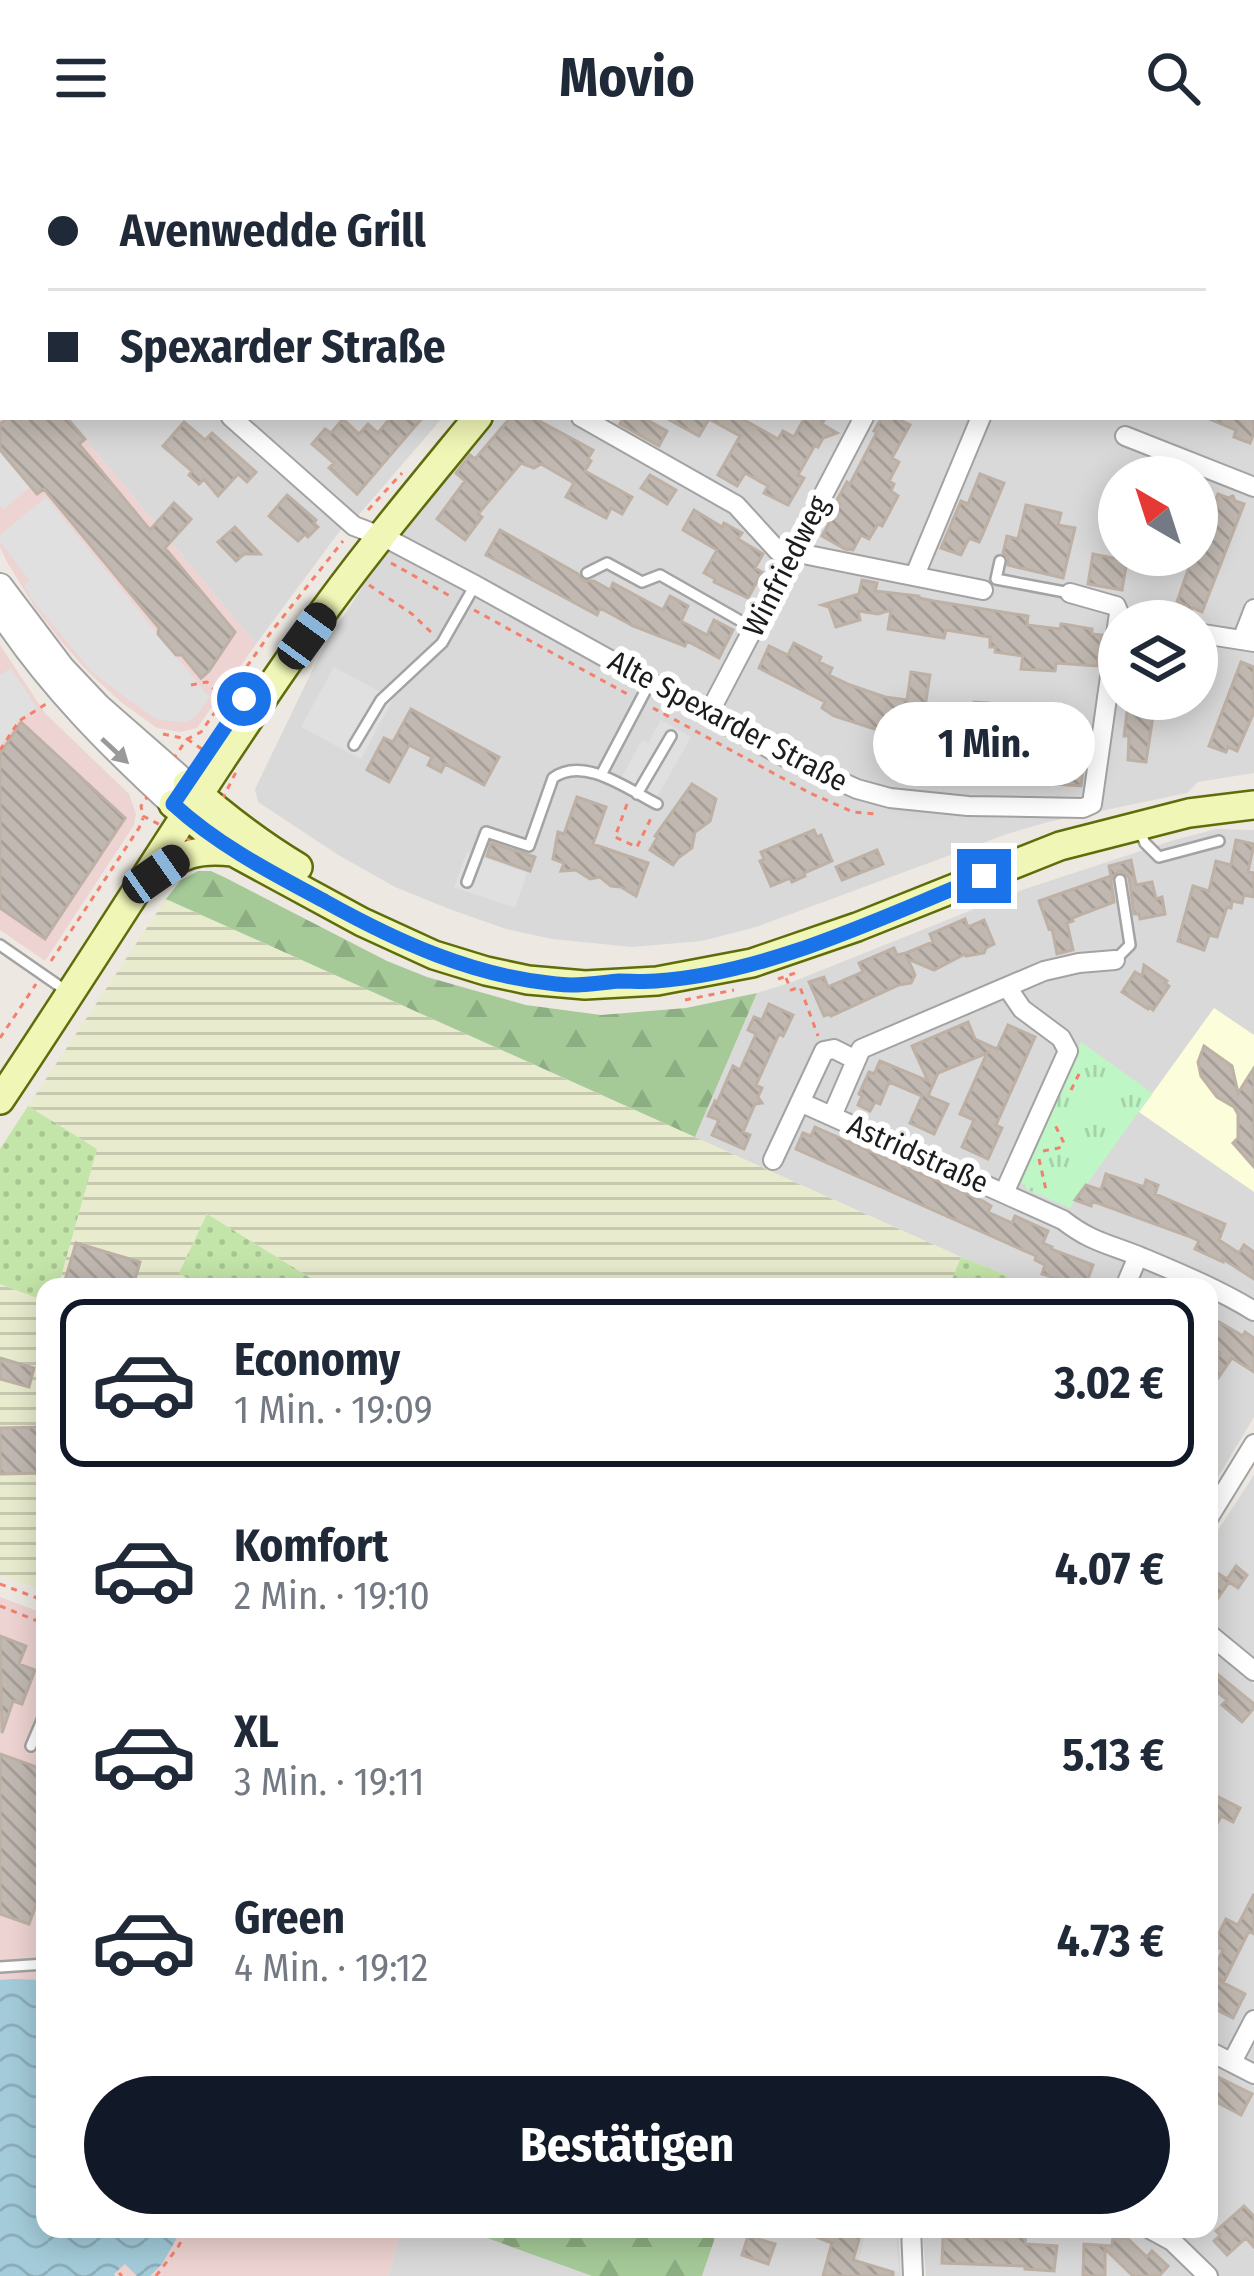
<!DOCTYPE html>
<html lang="de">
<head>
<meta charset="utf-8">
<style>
  body { margin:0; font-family:"Fira Sans Condensed",sans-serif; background:#f6f6f7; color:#1f2937; height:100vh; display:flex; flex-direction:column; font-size:45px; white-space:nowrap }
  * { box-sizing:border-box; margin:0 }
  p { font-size:39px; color:#747a83 }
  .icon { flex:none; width:66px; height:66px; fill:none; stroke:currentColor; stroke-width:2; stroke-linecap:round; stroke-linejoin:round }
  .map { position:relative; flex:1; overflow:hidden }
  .side { position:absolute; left:36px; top:1122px; width:1182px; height:960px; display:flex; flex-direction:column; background:#fff; border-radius:24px; box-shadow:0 6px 30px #0003 }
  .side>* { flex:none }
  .banner { position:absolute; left:0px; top:0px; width:1254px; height:264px; box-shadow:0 6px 30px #0003; display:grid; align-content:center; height:264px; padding:0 48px; background:#fff }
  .needle { width:78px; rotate:321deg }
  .buttons { position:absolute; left:1098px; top:300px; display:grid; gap:24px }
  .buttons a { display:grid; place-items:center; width:120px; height:120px; border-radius:50%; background:#fff; box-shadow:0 6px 30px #0003; font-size:60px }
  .end { position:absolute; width:54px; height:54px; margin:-27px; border:15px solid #1a73e8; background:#fff; box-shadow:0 0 0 6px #fff }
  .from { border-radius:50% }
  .bubble { position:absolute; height:84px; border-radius:42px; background:#fff; box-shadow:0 6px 30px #0003; font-size:39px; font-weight:700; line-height:84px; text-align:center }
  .car { position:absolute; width:36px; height:72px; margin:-36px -18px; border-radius:15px; box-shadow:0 0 9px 3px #0007; background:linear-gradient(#222 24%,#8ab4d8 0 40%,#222 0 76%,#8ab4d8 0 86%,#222 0) }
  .banner b { display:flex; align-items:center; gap:42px; height:114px; font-size:45px }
  .banner b+b { border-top:3px solid #e0e1e3 }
  .banner i { width:30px; height:30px; background:#1f2937 }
  ul { padding:21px 0 0; list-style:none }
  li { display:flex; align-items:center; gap:36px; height:168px; margin:0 24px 18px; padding:0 24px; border:6px solid transparent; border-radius:24px }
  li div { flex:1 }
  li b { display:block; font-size:45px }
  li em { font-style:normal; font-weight:700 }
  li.active { border-color:#111827 }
  li>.icon { width:108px; height:108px; stroke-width:1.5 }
  .action { display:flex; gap:24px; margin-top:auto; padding:24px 48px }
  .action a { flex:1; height:138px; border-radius:72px; background:#111827; color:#fff; font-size:48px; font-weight:700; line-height:138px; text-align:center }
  header { display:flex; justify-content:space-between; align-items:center; height:156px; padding:0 48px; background:#fff; font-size:54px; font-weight:700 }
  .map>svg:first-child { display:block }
  .residential { fill:#dad9d9; fill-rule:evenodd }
  .commercial { fill:#edd3d1 }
  .industrial { fill:#e6d4e2 }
  .education { fill:#fcfdda }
  .farmland { fill:url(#farmland-rules) }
  .grass { fill:url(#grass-dots) }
  .forest { fill:url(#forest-firs) }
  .park { fill:url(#park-tufts) }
  .parking { fill:#e0e0e0 }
  .water { fill:url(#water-waves) }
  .building { fill:url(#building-back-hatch); stroke:#bdb0a5; stroke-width:3 }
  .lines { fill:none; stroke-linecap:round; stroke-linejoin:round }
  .service-casing { stroke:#a3a3a3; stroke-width:14 }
  .minor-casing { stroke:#a3a3a3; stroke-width:22 }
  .tertiary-casing { stroke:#a3a3a3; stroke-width:28 }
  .secondary-casing { stroke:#5e6c09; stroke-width:32 }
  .path { stroke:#f37f6c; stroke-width:3; stroke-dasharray:6 6; stroke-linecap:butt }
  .service { stroke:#fff; stroke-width:9 }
  .minor { stroke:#fff; stroke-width:18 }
  .tertiary { stroke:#fff; stroke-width:24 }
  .secondary { stroke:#f0f6b6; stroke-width:27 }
  .oneway { fill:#999 }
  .route { stroke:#1a73e8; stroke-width:15 }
  .labels { text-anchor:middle; stroke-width:12; stroke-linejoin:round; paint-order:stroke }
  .street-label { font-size:30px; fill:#1c1c1c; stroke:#fff }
</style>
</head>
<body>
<header><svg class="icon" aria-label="menu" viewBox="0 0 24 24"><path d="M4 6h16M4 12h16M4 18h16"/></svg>Movio<svg class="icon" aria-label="search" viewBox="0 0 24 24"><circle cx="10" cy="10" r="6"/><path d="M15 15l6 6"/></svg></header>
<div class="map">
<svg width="1254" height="2120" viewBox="0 0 1254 2120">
  <defs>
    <pattern id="farmland-rules" width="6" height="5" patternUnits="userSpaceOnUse" patternTransform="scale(3)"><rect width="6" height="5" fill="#e8ebcd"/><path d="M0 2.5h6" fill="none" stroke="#c6c9af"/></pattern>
    <pattern id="grass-dots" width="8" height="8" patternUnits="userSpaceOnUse" patternTransform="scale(3)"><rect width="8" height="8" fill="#c4e5a9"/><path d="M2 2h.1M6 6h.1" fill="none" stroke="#a8c491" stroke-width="1.8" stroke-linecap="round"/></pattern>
    <pattern id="forest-firs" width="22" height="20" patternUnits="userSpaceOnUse" patternTransform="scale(3)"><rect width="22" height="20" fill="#a5ca98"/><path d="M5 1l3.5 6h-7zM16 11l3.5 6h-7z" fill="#8dad82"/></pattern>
    <pattern id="park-tufts" width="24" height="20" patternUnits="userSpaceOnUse" patternTransform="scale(3)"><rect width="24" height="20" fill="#bff6c5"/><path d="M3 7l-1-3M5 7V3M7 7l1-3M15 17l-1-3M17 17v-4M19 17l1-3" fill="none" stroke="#a4d2a9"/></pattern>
    <pattern id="water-waves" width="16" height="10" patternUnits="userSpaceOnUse" patternTransform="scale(3)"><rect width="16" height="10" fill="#a3cbd9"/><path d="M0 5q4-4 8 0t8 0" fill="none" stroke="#8caeba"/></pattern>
    <pattern id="building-back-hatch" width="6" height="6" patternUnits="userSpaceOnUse" patternTransform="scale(3)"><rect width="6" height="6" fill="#c1b9b1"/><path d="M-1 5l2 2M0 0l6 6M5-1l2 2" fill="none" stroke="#a59e98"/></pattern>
  </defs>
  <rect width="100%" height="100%" fill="#ede9e2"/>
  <path class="residential" d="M1251,24l3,1v592l-56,9 -11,11 -139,29 -41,12 -251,93 -54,14 -70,6 -80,-8 -46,-10 -54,-19 -57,-23 -55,-31 -82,-54 -3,-13 70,-145 77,-117 92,-110h757zM1119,321h78v78h-78zM1119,465h78v78h-78z
    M67,261h376l-86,100 -15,11 -86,116z
    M1216,673l38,1v587l-45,75v-205h-174l-74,-30 -266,-120 62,-144 35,-11 230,-92 149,-49z
    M1254,1319v187l-45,-39v-79z
    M1209,1491l45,37v592h-328l-4,-47h287z
    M402,2073h60l130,47h-204z
    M718,2073h180l3,47h-199z"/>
  <path class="commercial" d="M0,225h3v36h64l189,227 -59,84 -17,4 -23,-4 -36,-26 -33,-30 -28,-32 -26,-34 -27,-44 -7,-15z
    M0,489l45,68 84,81 7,20 -2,11 -89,136 -45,-31z
    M0,1441l45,17v615h357l-14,47h-388z"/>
  <path class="industrial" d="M0,0h252l-3,3h-246v222h-3z"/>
  <path class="education" d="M1214,852l40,27v157l-115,-80z"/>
  <path class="farmland" d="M166,743l795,358 -12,30h-624l-118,-73 -28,59 11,6 -3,8h-129l39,-138 -69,-43z
    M0,1128l45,17 -1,289 -44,-15z"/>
  <path class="grass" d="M28,950l69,43 -39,138h-13v14l-45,-17v-135z
    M207,1058l118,73h-138l2,-8 -10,-6z
    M961,1101l74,30h-86z"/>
  <path class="forest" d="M198,715h13l15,7 161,83 40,16 99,28 75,10 85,-7 71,-15 -62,144 -529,-238 15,-19z
    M462,2073h256l-16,47h-110z"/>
  <path class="park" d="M1081,886l71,51 -82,115 -42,-18 -6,-6 -1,-9z"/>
  <path class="parking" d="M0,295l30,36 -26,22 -4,-3z
    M46,341l164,201 -15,19 -8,5 -29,-2 -32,-22 -35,-27 -55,-66 -12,-19 5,-6 -29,-38v-7z
    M334,511l59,32 -32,60 -60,-32z
    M11,512l26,40 -19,12 -18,27v-72z
    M661,564l30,17 -34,60 -35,-20 20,-37 6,3z
    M467,696l60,21 -12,35 -61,-21z
    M867,2073h29l3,43 -41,-11z"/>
  <path class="water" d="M13,1823l32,1v249h73l13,6 15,1 17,-7h19l-20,35 -12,12h-13l-12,-12 -11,10 1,2h-115v-296z"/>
  <path class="building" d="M8,261h58l19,22 -6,5 71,86 24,-27 17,16 -26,29 70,84 -26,39 -8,7 -19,-23h-6l-18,-21 1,-6 -115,-139 -7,5 -37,-44v-26z
    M391,261h32l-66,77 -28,-26 5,-5 -22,-19 13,-15 6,4 12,-14 16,15 9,-10 10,9z
    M511,261h21l61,33 -5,9 3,2 -6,10 47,26 -10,17 -11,-6 -5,10 -21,-11 -19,-10 8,-14 -33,-19 -7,4 -13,-5 -43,51 4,3 -17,23 -28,-21 28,-38 -9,-8 14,-18 5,4z
    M624,261h18l25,14 -8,15 -39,-22z
    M664,261h75l39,22 5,-8 11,6 11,-20h21l-4,7 15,9 -14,5 -5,9 -3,-2 -17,30 6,3 -16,27 -24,-12 4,-7 -23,-13 -8,13 -19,-11 22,-39 -31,-17 -10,17z
    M882,261h12l16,8 -18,33 7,4 -10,19 5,3 -3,7 7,5 -16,30 -4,-2 -9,15 -8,-4 -8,15 -8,-1 -23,-13 18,-32 -4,-2 11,-20 3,2 27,-52 -3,-1z
    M1205,261h49v15l-4,11 -16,-6 2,-7z
    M184,266l21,18 7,-7 44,39 -9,10 -9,-8 -20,22 -14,-17 -5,5 -10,-9 3,-4 -29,-25z
    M980,318l24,9 -22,53 -3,6 -10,-4 -8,17 -20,-7 20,-47 7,3z
    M650,319l26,15 -9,14 -26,-16z
    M1218,338l10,4 5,-2 2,5 9,3 -42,108 -9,-4 -4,3 -2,-5 -10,-4 12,-35 8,-12 7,-26z
    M287,339l29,25 -2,3 4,4 -10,10 -3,-3 -7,7 -29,-25z
    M1026,349l35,8 -3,12 17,3 -12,50 -55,-13v-8l-5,-4 4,-17 11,3z
    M694,354l28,17 2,-4 18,10 -4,6 25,15 -8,14 7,4 -14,26 -34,-16 1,-3 -11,-6 13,-23 -34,-20z
    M235,371l25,27h-16l-8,7 -18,-19z
    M500,374l78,44 5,7h11l16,9 3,-7 50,27 7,-14 18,10 -7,15 26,14 7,-15 19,10 -14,28 -32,-17 -2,5 -52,-20 -33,-18 -3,7 -111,-60z
    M1093,398l34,7 -5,29 -34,-6z
    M862,424l15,3 -2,8 44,5v2l15,3 94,15 -1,9 33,4 1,-5 8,1 23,4v5l10,1 -5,31 -41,-3 -1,8 -34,-2 2,-13 -28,-4 1,-5h-6v-10l-44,-7 -2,8 -56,-9 3,-19 -13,4 -20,-3 2,9 -24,7 -7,-20 -7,-2 37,-11z
    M794,487l27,14 -2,5 13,6 -3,7 21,10 35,12 22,3 4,-28 19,3 -7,44 19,1v5l15,1 -2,20 26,2 3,-27 -13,-1 3,-18 15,1 -1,17 26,2 1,-6 15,1 -2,23 19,1 -1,5 40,2 -5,38 -55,-4 -7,-4 -87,-6 1,-18 -22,-4 2,-13 -29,-5 -50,-16 -12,-8 3,-6 -66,-34 10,-22 19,9z
    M1241,506l13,5v45l-17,39 -9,-4 -2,5 -17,-6z
    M1128,549l26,4 -8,53 -18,-2 1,-24h-5z
    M411,553l88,48 -15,28 -39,-21 -4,8 -13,-7 4,-8 -23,-12 -20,37 -22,-12 17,-32 9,4z
    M21,566l104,96 -80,121 -45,-31v-154z
    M692,628l24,15 -6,22 -15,11 -3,16 -14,10 -5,7 -23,-15 7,-12 -2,-2z
    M577,641l29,10 -13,37 55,19 -12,33 -15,-9 -10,-1 -11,-9 -10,2 -14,-9 -15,1 3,-8 -11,-4 5,-27 6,2z
    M814,674l3,7 4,-2 11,26 -28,12 1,3 -13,6 -2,-4 -19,8 -11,-25 4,-2 -3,-7z
    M1236,684l18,4 -6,28 6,1v24l-10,-2 -2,8 -10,-2 -1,7 -4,-1 -10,30 -8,-2 -5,15 -26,-9 15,-55 16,5 7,-30 15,4z
    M491,687l44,14 -5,14 -43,-15z
    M877,694l6,14 -41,16 -6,-13z
    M1131,704l5,25 16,-3 4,17 6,-2 3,17 -25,5 -1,-5h-5l-5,-36 -5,-6 -6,-1 -7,9 3,22 -42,16 1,3 -6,2 6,27 -16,4 -5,-26 -3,1 -10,-28 72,-25 -2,-10z
    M965,763l3,8 16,-7 10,24 -8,4 -2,5 -18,3 -1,-2 -31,16 -26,-11 7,16 -4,8 -12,2 -68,31 -1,-2 -6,2 -15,-34 15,-5 4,10 35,-15 -4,-9 35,-15 3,7 9,-2 27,-11 -3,-8z
    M1144,809l23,16 -2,2 4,3 -16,24 -4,-3 -1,2 -26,-17 13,-20 7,4z
    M769,848l24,11 -10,21 -4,-2 -23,51 6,3 -4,9 4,6 -7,1 -12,28 7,3 -6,14 -32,-14 7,-15 -11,-4 7,-15 2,2 16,-37 7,4 16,-36 -8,-4 6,-13 8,3z
    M968,866l7,17 22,10 11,-24 27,12 -39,88 6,3 -14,31 -26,-12 12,-27 -14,-6 27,-61 -49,20 -10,23 20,8 -14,30 -24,-11 12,-27 -28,-12 -5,-2 -9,22 -5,-2 -5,9 -12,-6 4,-9 -3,-2 10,-22 5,2 6,-13 48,20 -16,-35z
    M1204,890l28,20 6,27 16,-25v99l-21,-24 5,-5v-24l-4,-7 -17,-10 -16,-21 -3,-14z
    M815,971l168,74 8,5 -3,6 24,11 3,-7 33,15 -5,12 9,4 -1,2 42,16 -8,22 -43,-13 3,-9 -10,-5 1,-4 -240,-107 7,-16 8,3z
    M1106,1018l38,13 2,-7 12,5 -3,9 70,30 -6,16 20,13 5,-8 10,7v27l-31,-20v3l-28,-13 4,-8 -11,-5 -96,-35 -1,5 -16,-6 11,-15 15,5z
    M76,1087l64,19 -7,25h-70z
    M1209,1160l34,20 2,-4 9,6v34l-22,-14 -16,23 -7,-4v-6l11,-18 -11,-7z
    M0,1202l34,10 -5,19 -29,-8z
    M45,1271v46l-45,1v-46z
    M1236,1410l11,9 -9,13 -9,-6 -20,29v-43l18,11z
    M0,1480l26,10 -7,18 16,6 -13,34 -9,-3 -11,32z
    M1216,1517l38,31v4l-12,14 -20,-17 5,-5 -18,-15z
    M0,1598l45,16v111l-16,43 -29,-10z
    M1209,1636l31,16 -7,14 -12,-6 -12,24z
    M1254,1738v40l-5,-3 -25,50 -13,-7 12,-24 -10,-5 13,-26 12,6z
    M1216,1823l29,15 -12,24 -24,-12v-13z
    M1218,1921l34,17 -11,21 -32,-17z
    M1244,2050l10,10v31l-8,-9 -19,17 -13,-14 6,-6 -4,-4z
    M803,2073h59l-9,31 40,12v4h-70l9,-33 -29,-11z
    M1007,2074l19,2 -1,12 32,2 -3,25 -29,-2v-3l-83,-3 1,-26 9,1v-3l54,5z
    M748,2080l27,8 -7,20 -26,-9z
    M1113,2081l14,1 20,19 5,-6 16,15 -9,10h-26l-28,-27v27h-22l1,-32 28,2z"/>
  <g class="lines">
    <defs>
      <path id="service" d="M234,3l2,-3
        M0,146l3,1
        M1000,405l-4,18 74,14
        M587,417l20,-10 35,19 18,-7 93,53
        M354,589l27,-45 61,-57 33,-58
        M601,619l49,-93
        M637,638l34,-58
        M1139,673l6,14 14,14 60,-16
        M467,726l19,-50 43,14 24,-68c30,-23 76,12 104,26
        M0,789l65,45
        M1115,804l15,-15 -10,-65
        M31,1590l14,-33
        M0,1811l45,-3"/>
      <path id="minor" d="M290,0l4,3
        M1220,0l8,3
        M983,3l1,-3
        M1251,12l3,1
        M1251,178l3,1
        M231,261l123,109 34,13 87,46 308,171 74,33 33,9 78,8 115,2 9,-4 27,-191 -3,-7 -46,-13
        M581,261l155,88 42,46 11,6
        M1125,280l129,51
        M794,392l14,7 175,35
        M915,419l66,-158
        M1197,477l57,9
        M1242,484l12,-31
        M708,559l156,-298
        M800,946l263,118c28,22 46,24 78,37 38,16 77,32 113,54
        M832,960l29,-67 183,-78 35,-8 36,-3
        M773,1004l51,-109 10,-2 22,11
        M1004,1037l64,-142 -7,-13 -39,-29 -15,-22
        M1125,1131l13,-31
        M1209,1361l45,-73
        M1209,1478l45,37
        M1209,1895l45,23
        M1232,1906l22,-42
        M911,2073l2,47
        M1150,2073l22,12 36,35"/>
      <path id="tertiary" d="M0,430l62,82 36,38 89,78
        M3,459c48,72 107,131 170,189"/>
      <path id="secondary" d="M648,3l2,-3
        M187,628c35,31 71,59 111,83
        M173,648l60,48 129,70 72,33 52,16 42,9 57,5 72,-4 95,-18 105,-36 203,-81 129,-33 65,-8
        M154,719c28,-21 43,-27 79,-23
        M0,944c104,-155 201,-315 308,-467 53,-75 112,-145 170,-216"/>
    </defs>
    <use href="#service" class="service-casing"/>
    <use href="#minor" class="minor-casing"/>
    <use href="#tertiary" class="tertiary-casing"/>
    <use href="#secondary" class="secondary-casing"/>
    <path class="path" d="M368,354l34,-37
      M391,407l59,33
      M369,429l43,29 21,20
      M474,454l155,85
      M191,529l16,-3 15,16
      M653,552l157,85 43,19 23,2
      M163,578l24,5 14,-7 70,-100 72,-91
      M187,583l49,33 -12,24 -31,46 -50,-26 -2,-10z
      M0,594l19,-29 27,-17
      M627,648l-12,33 22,10 15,-31
      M51,805l88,-133 4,-10
      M786,822l5,12 9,-3 18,49
      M778,823l20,-7
      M685,844l49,-10
      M0,882l36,-54
      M1071,934l9,-18
      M1043,995l16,-3 5,-5 -9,-18
      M1039,1003l7,31
      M0,1428l45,17
      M0,1450l45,18
      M119,2117l3,3
      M156,2120l22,-29 10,-18"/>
    <use href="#service" class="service"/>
    <use href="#minor" class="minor"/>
    <use href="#tertiary" class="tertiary"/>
    <use href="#secondary" class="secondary"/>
  </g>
  <defs><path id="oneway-solid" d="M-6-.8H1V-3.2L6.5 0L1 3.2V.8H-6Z" transform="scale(3)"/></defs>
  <use class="oneway" href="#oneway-solid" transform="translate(115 595) rotate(43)"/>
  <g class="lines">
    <path class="route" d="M244,543l-71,105c46,42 99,69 153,98 72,40 147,74 230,82 21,3 42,-1 63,-3 12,0 25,1 37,0 114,-8 223,-63 328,-105"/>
  </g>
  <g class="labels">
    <g class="street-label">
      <text transform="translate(786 410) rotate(-63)" y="10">Winfriedweg</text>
      <text transform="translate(728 565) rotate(28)" y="10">Alte Spexarder Straße</text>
      <text transform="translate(918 998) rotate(24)" y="10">Astridstraße</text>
    </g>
  </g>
</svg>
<div class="buttons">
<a><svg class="needle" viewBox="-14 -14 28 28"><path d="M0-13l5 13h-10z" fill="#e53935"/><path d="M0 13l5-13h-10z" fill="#747a83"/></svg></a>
<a><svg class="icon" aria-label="layers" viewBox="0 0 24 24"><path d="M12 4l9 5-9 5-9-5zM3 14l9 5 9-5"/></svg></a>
</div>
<i class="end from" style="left:244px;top:543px"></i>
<i class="end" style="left:984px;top:720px"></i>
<div class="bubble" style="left:873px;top:546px;width:222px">1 Min.</div>
<i class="car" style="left:307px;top:480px;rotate:36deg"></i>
<i class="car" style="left:156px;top:718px;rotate:55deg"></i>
<div class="banner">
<b><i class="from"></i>Avenwedde Grill</b>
<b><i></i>Spexarder Straße</b>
</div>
<section class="side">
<ul>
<li class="active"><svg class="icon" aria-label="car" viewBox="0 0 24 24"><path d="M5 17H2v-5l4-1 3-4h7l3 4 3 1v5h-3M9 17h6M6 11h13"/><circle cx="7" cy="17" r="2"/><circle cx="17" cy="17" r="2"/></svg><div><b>Economy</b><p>1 Min. · 19:09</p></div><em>3.02 €</em></li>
<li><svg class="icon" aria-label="car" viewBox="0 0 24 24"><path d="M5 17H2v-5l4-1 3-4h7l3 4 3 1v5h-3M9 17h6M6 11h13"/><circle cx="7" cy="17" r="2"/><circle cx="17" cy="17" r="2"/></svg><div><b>Komfort</b><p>2 Min. · 19:10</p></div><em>4.07 €</em></li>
<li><svg class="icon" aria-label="car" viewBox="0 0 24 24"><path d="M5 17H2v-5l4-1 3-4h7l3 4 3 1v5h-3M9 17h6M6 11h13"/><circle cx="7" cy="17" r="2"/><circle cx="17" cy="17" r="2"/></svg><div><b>XL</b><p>3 Min. · 19:11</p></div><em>5.13 €</em></li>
<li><svg class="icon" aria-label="car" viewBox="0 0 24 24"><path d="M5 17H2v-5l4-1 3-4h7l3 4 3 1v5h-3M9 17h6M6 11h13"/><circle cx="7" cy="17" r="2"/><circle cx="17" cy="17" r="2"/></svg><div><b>Green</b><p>4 Min. · 19:12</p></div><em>4.73 €</em></li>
</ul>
<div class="action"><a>Bestätigen</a></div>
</section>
</div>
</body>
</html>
